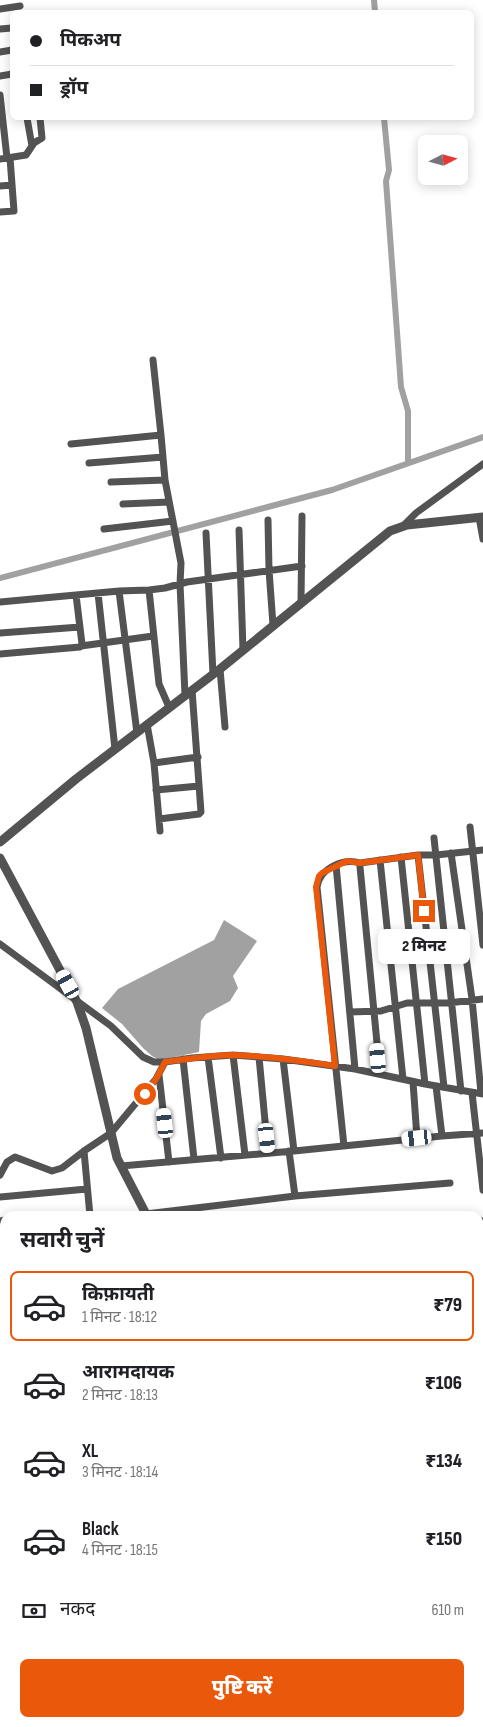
<!DOCTYPE html>
<html lang="hi">
<head>
<meta charset="utf-8">
<style>
  body { margin:0; font-family:"Sofia Sans Condensed","Noto Sans Devanagari",sans-serif; background:#f2f2f2; color:#202124; height:100vh; display:flex; flex-direction:column; font-size:19px; white-space:nowrap }
  * { box-sizing:border-box; margin:0 }
  p { font-size:16px; color:#757577 }
  .icon { flex:none; width:28px; height:28px; fill:none; stroke:currentColor; stroke-width:2; stroke-linecap:round; stroke-linejoin:round }
  .map { position:relative; flex:1; overflow:hidden }
  .details { position:absolute; left:0px; top:1211px; width:484px; height:516px; display:flex; flex-direction:column; background:#fff; border-radius:15px 15px 0 0; box-shadow:0 2px 12px #0003 }
  .details>* { flex:none }
  .banner { position:absolute; left:10px; top:10px; width:464px; height:110px; border-radius:8px; box-shadow:0 2px 12px #0003; display:grid; align-content:center; height:110px; padding:0 20px; background:#fff }
  .needle { width:32px; rotate:84deg }
  .fabs { position:absolute; left:418px; top:135px; display:grid; gap:10px }
  .fabs a { display:grid; place-items:center; width:50px; height:50px; border-radius:8px; background:#fff; box-shadow:0 2px 12px #0003; font-size:25px }
  .end { position:absolute; width:22px; height:22px; margin:-11px; border:6px solid #ea580c; background:#fff; box-shadow:0 0 0 2px #fff }
  .from { border-radius:50% }
  .bubble { position:absolute; height:35px; border-radius:8px; background:#fff; box-shadow:0 2px 12px #0003; font-size:16px; font-weight:800; line-height:35px; text-align:center }
  .car { position:absolute; width:15px; height:30px; margin:-15px -8px; border-radius:6px; box-shadow:0 0 4px 1px #0007; background:linear-gradient(#fff 24%,#345 0 40%,#fff 0 76%,#345 0 86%,#fff 0) }
  .banner b { display:flex; align-items:center; gap:18px; height:48px; font-size:19px }
  .banner b+b { border-top:1px solid #e0e0e0 }
  .banner i { width:12px; height:12px; background:#202124 }
  ul { padding:0; list-style:none }
  li { display:flex; align-items:center; gap:15px; height:70px; margin:0 10px 8px; padding:0 10px; border:2px solid transparent; border-radius:8px }
  li div { flex:1 }
  li b { display:block; font-size:19px }
  li em { font-style:normal; font-weight:800 }
  li.active { border-color:#ea580c }
  li>.icon { width:45px; height:45px; stroke-width:1.5 }
  h2 { padding:0 20px; font-size:22px; line-height:60px }
  .pay { display:flex; align-items:center; gap:12px; height:55px; padding:0 20px; font-size:19px }
  .pay p { margin-inline-start:auto }
  .cta { display:flex; gap:10px; margin-top:auto; padding:10px 20px }
  .cta a { flex:1; height:58px; border-radius:8px; background:#ea580c; color:#fff; font-size:20px; font-weight:800; line-height:58px; text-align:center }
  .map>svg:first-child { display:block }
  .water { fill:#a1a1a1 }
  .lines { fill:none; stroke-linecap:round; stroke-linejoin:round }
  .canal { stroke:#a1a1a1; stroke-width:6 }
  .minor { stroke:#535353; stroke-width:7 }
  .tertiary { stroke:#535353; stroke-width:9 }
  .route { stroke:#ea580c; stroke-width:6 }
</style>
</head>
<body>
<div class="map">
<svg width="483" height="1727" viewBox="0 0 483 1727">
  <rect width="100%" height="100%" fill="#fff"/>
  <path class="water" d="M224,920l33,21 -24,35 5,12 -8,13 -24,13 -5,7 -2,31 -40,8 -7,-4 -9,-8 -21,-24 -20,-16 16,-19 96,-49z"/>
  <g class="lines">
    <path class="canal" d="M374,0l1,12
      M384,118l5,52 -3,11 15,206 7,24v52
      M0,578l332,-88 151,-53"/>
    <path class="minor" d="M0,9l20,-3
      M0,29l12,-1
      M0,52l12,-2
      M0,76l12,-2
      M0,95l7,63
      M27,118l5,28
      M0,159l26,-4 8,-12 8,-5 -2,-20
      M0,186l12,-1
      M0,212l14,-1 -4,-53
      M153,360l8,75
      M71,444l90,-9 4,45 16,83 -1,21 5,111
      M89,463l74,-6
      M111,482l54,-2
      M123,504l46,-2
      M479,517l4,22
      M268,520l1,50 4,55
      M403,526l13,-13 67,-49
      M104,529l69,-8
      M239,530l4,120
      M206,533l7,141
      M149,590l10,94 10,23
      M119,591l18,142
      M98,593l17,156
      M0,602l119,-11 30,-1 16,-2 22,-6 115,-16
      M301,603l1,-87
      M0,633l80,-6
      M81,646l72,-10
      M0,654l80,-7 2,-3 -6,-49
      M220,669l5,58
      M147,724l7,39 6,68
      M154,763l44,-6
      M156,790l43,-4
      M159,819l40,-5 2,-2 -9,-122
      M470,827l13,118
      M434,838l27,253
      M451,853l21,146 9,94
      M418,855l26,232
      M401,857l24,227
      M380,860l23,219
      M336,865l19,204
      M0,944l111,82 32,31 11,5h11l27,-4 41,-3 50,4 72,10 70,15 58,10
      M350,1012l31,-1 26,-8h41l35,-4
      M233,1055l12,100
      M208,1057l13,101
      M259,1057l9,96
      M183,1059l11,100
      M283,1059l11,92
      M380,1074l-20,-207v-4l58,-8h18l47,-5
      M159,1075l10,87
      M413,1082l4,56
      M436,1086l6,50
      M472,1093l11,97
      M344,1146l-27,-259c3,-19 26,-29 43,-24
      M84,1151l6,65
      M289,1151l6,45
      M121,1166l173,-15 148,-15 41,-3
      M0,1175l7,-13 8,-5 37,14 10,-3 22,-17 27,-18 45,-54 9,-17
      M0,1197l87,-8
      M146,1214l149,-18 155,-13
      M60,1216l30,-2
      M0,1221l5,-1
      M479,1221h4
      M479,1243h4
      M0,1246h5
      M0,1271h5
      M479,1271l4,-1
      M479,1294h4
      M0,1296l5,-1
      M0,1319h5
      M479,1323h4
      M479,1343h4
      M0,1345l5,-1
      M0,1371l5,-1
      M0,1395l5,-1
      M0,1434l5,-3
      M0,1443l5,53
      M479,1628h4
      M479,1634h4
      M0,1637l5,-1
      M0,1660l5,49
      M479,1689h4
      M6,1722l1,5
      M28,1722l1,5
      M50,1722v5
      M84,1727l49,-5
      M429,1727l19,-3"/>
    <path class="tertiary" d="M0,842l76,-63 144,-110 170,-138 17,-6 76,-8
      M0,858l77,144 9,26 31,130 30,58
      M359,1722l1,5"/>
  </g>
  <g class="lines">
    <path class="route" d="M145,1094l11,-15 9,-17c23,-3 46,-7 69,-7 34,1 68,6 101,11l-19,-179 3,-11 3,-3 25,-12 13,2 58,-8 6,56"/>
  </g>
</svg>
<div class="fabs">
<a><svg class="needle" viewBox="-14 -14 28 28"><path d="M0-13l5 13h-10z" fill="#e53935"/><path d="M0 13l5-13h-10z" fill="#757577"/></svg></a>
</div>
<i class="end from" style="left:145px;top:1094px"></i>
<i class="end" style="left:424px;top:911px"></i>
<div class="bubble" style="left:378px;top:929px;width:92px">2 मिनट</div>
<i class="car" style="left:68px;top:984px;rotate:331deg"></i>
<i class="car" style="left:378px;top:1058px;rotate:355deg"></i>
<i class="car" style="left:165px;top:1123px;rotate:354deg"></i>
<i class="car" style="left:267px;top:1138px;rotate:174deg"></i>
<i class="car" style="left:417px;top:1138px;rotate:264deg"></i>
<div class="banner">
<b><i class="from"></i>पिकअप</b>
<b><i></i>ड्रॉप</b>
</div>
<section class="details">
<h2>सवारी चुनें</h2>
<ul>
<li class="active"><svg class="icon" aria-label="car" viewBox="0 0 24 24"><path d="M5 17H2v-5l4-1 3-4h7l3 4 3 1v5h-3M9 17h6M6 11h13"/><circle cx="7" cy="17" r="2"/><circle cx="17" cy="17" r="2"/></svg><div><b>किफ़ायती</b><p>1 मिनट · 18:12</p></div><em>₹79</em></li>
<li><svg class="icon" aria-label="car" viewBox="0 0 24 24"><path d="M5 17H2v-5l4-1 3-4h7l3 4 3 1v5h-3M9 17h6M6 11h13"/><circle cx="7" cy="17" r="2"/><circle cx="17" cy="17" r="2"/></svg><div><b>आरामदायक</b><p>2 मिनट · 18:13</p></div><em>₹106</em></li>
<li><svg class="icon" aria-label="car" viewBox="0 0 24 24"><path d="M5 17H2v-5l4-1 3-4h7l3 4 3 1v5h-3M9 17h6M6 11h13"/><circle cx="7" cy="17" r="2"/><circle cx="17" cy="17" r="2"/></svg><div><b>XL</b><p>3 मिनट · 18:14</p></div><em>₹134</em></li>
<li><svg class="icon" aria-label="car" viewBox="0 0 24 24"><path d="M5 17H2v-5l4-1 3-4h7l3 4 3 1v5h-3M9 17h6M6 11h13"/><circle cx="7" cy="17" r="2"/><circle cx="17" cy="17" r="2"/></svg><div><b>Black</b><p>4 मिनट · 18:15</p></div><em>₹150</em></li>
</ul>
<div class="pay"><svg class="icon" aria-label="cash" viewBox="0 0 24 24"><path d="M3 7h18v10H3z"/><circle cx="12" cy="12" r="2"/></svg>नकद<p>610 m</p></div>
<div class="cta"><a>पुष्टि करें</a></div>
</section>
</div>
</body>
</html>
